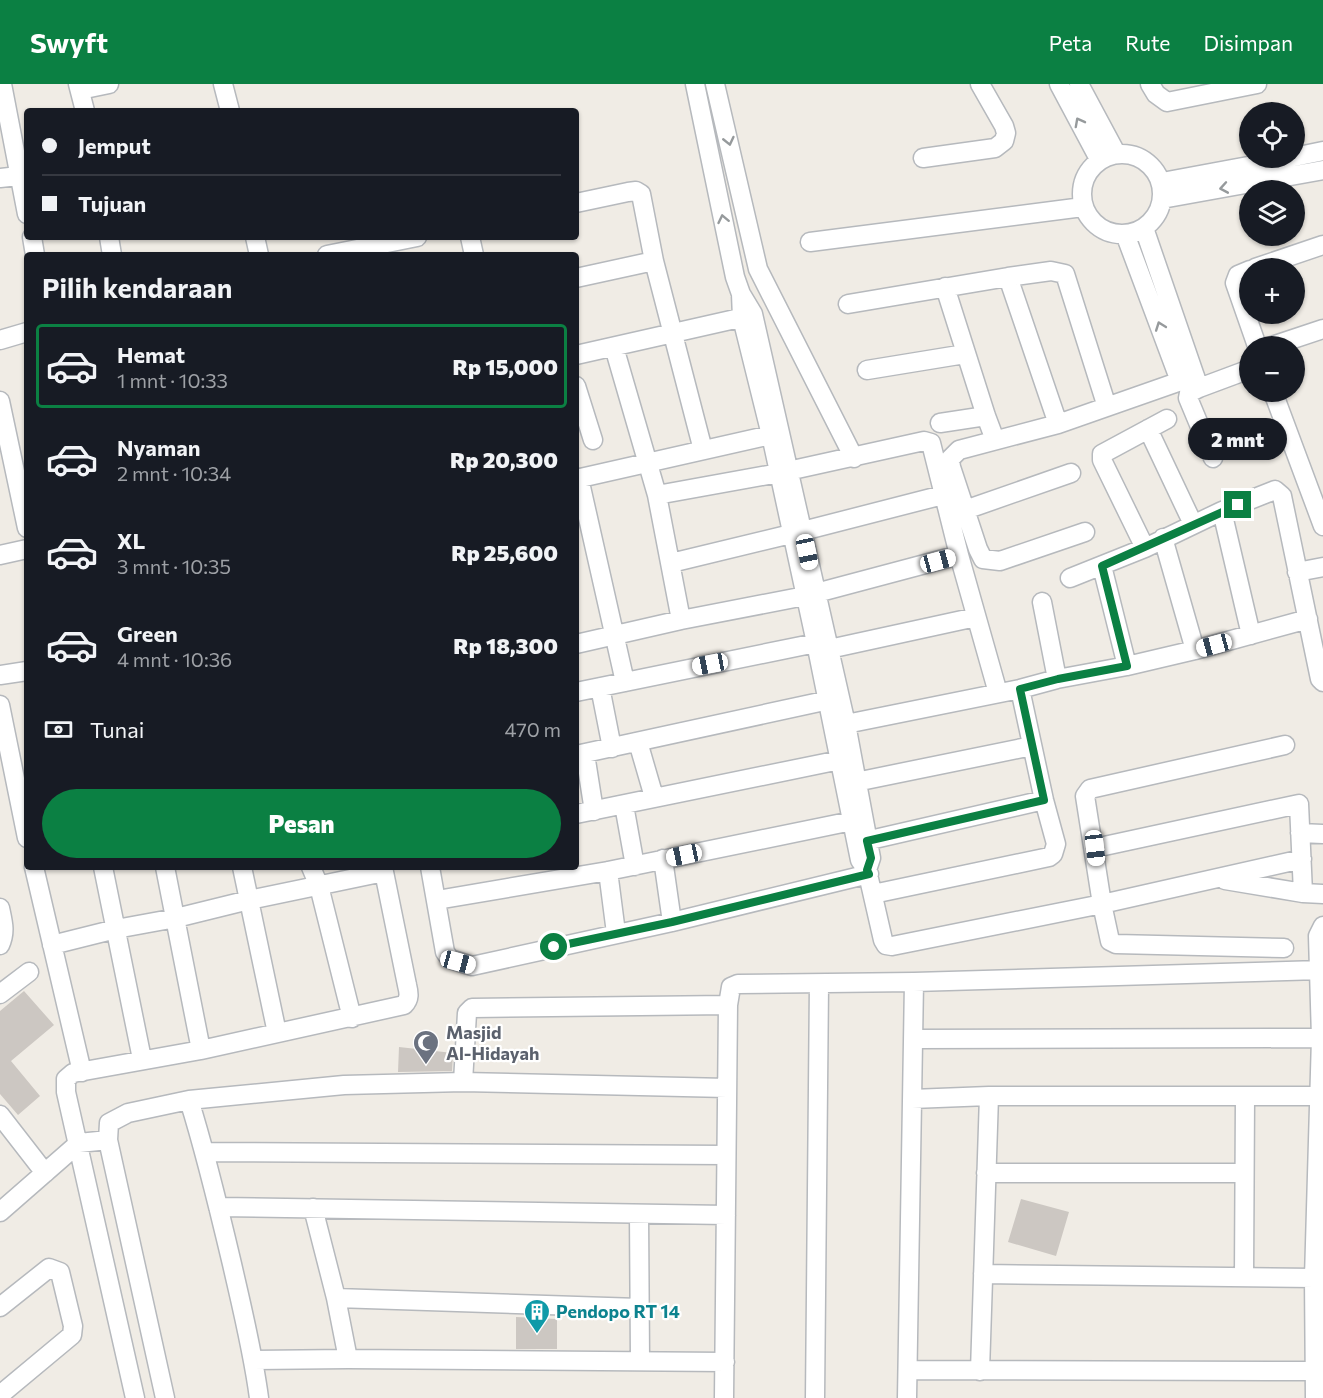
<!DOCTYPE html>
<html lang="id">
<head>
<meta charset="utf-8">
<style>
  body { margin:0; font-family:Commissioner,sans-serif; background:#242831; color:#f1f3f6; height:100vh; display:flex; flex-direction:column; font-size:22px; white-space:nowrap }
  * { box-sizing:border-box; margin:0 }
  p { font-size:20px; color:#9ea1a6 }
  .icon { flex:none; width:33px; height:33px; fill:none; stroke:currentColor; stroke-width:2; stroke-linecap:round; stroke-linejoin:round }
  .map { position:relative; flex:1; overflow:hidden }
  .side { position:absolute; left:24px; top:168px; width:555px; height:618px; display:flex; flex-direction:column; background:#171b24; border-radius:6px; box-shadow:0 2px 4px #0004 }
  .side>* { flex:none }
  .hud { position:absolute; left:24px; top:24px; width:555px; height:132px; border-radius:6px; box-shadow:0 2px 4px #0004; display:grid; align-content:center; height:132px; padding:0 18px; background:#171b24 }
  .controls { position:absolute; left:1239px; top:18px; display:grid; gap:12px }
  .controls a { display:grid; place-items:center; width:66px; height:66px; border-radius:50%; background:#171b24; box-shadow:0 2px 4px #0004; font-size:30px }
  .end { position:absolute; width:27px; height:27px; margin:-14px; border:8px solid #0b8043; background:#fff; box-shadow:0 0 0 3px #fff }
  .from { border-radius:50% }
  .bubble { position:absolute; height:42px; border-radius:21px; background:#171b24; box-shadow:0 2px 4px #0004; font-size:20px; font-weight:800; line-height:42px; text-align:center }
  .car { position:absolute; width:18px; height:36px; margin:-18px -9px; border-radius:8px; box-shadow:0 0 4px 2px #0007; background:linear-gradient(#fff 24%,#345 0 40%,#fff 0 76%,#345 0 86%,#fff 0) }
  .hud b { display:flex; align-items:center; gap:21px; height:57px; font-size:22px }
  .hud b+b { border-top:2px solid #363941 }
  .hud i { width:15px; height:15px; background:#f1f3f6 }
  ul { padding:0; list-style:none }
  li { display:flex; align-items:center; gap:18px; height:84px; margin:0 12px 9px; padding:0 6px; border:3px solid transparent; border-radius:6px }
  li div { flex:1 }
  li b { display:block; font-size:22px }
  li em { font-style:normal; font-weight:800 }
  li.selected { border-color:#0b8043 }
  li>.icon { width:54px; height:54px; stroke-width:1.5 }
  h2 { padding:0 18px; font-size:27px; line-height:72px }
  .pay { display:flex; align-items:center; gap:15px; height:66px; padding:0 18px; font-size:22px }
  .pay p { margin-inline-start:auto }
  .button { display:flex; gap:12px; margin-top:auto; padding:12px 18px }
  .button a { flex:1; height:69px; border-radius:36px; background:#0b8043; color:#fff; font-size:24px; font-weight:800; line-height:69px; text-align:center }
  header { display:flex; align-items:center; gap:36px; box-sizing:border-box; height:84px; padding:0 30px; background:#0b8043; color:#fff }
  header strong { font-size:28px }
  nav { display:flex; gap:33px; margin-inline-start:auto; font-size:21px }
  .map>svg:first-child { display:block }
  .building { fill:#ccc7c2 }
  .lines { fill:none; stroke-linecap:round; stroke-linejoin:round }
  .street-casing { stroke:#b6b9bd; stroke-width:21 }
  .street { stroke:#fff; stroke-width:18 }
  .oneway { stroke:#969a9c }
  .route { stroke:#0b8043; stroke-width:8 }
  .labels { text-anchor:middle; stroke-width:4.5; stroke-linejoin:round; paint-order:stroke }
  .worship-label { font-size:18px; font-weight:bold; fill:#5b616d; stroke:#fff; text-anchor:start }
  .culture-label { font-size:18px; font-weight:bold; fill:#0d838f; stroke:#fff; text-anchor:start }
</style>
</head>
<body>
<header>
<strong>Swyft</strong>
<nav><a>Peta</a><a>Rute</a><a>Disimpan</a></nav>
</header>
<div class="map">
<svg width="1323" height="1314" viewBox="0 0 1323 1314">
  <rect width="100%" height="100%" fill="#f0ece5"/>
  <path class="building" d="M24,907l30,34 -43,36 29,35 -22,19 -18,-21v-83z
    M399,963l54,6 -1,18 -54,1z
    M1021,1115l48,13 -13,44 -48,-14z
    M516,1233l41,2v30h-41z"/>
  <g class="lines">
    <defs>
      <path id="street" d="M2,0l25,130
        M78,0l7,27
        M223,0l7,27
        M695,0l40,193 6,17
        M715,0l43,185 96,189
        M1059,0l40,75
        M1079,0l37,69
        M1150,0l6,10 11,8 90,-18
        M80,6l29,-6
        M1082 110a40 40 0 1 1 80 0a40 40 0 1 1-80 0Z
        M1294,73l29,-6
        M923,74l72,-10 9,-7 2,-8 -2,-7 -24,-42
        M0,94l27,-3
        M1162,98l130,-24
        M1162,115l161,-29
        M576,119l52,-11 8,-1 5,3 13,67 49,189
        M1144,144l55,160 51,-19
        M1125,150l55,147
        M32,153l3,18
        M109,153l3,18
        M255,153l4,18
        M470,153l4,18
        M810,158l273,-35
        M327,171l90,-18
        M1255,184l68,-23
        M1250,186l-12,5 -3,8 22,63
        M1008,193l50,147
        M576,194l78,-17
        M945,203l41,129 9,24
        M741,210l12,20 93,410 25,134 -4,12 -7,-10 -44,-217 -45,-208 -29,-117z
        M848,220l160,-27 43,-6 14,3 42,133
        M0,256l27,-8
        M1272,262l51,-17
        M614,263l43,148 24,125
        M576,271l177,-40
        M867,286l98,-16
        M576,302l17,54
        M1199,304l-10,5 -1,5 25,60
        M1273,308l50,134
        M0,317l27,127
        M940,339l46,-7
        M1148,345l45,95
        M579,394l46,204
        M576,395l195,-44
        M657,411l122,-22 145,-32 7,2 28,112 39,138
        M965,426l106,-37
        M1222,427l29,124
        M1085,448l-85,29 -17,-2 -5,-10 -27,-82 -1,-8 9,-9 99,-26 137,-48
        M1163,454l32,112
        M1145,464l-43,-88v-6l65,-35
        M0,471l27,-6
        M671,479l120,-29 152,-39
        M1102,482l25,100
        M1297,488l26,-5
        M1070,494l75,-30 77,-37 53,-21 7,6 38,183 3,3
        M1042,518l15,77
        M576,560l105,-24 124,-24 154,-41
        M820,567l156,-34
        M0,591l27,-4
        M600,603l12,61
        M576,608l240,-49
        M0,621l27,133
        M836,642l184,-37 37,-10 70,-13 68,-16 113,-31
        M638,658l16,55
        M585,670l9,57
        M576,671l253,-55
        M846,700l186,-38
        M624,721l11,61
        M576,730l264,-54
        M1300,749l23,1
        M857,759l187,-43
        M1095,764l204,-44 4,89 20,1
        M663,775l9,63
        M34,783l48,205
        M103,783l39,192
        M165,783l36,183
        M242,783l35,166
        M311,783l8,19 33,132
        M430,783l15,85 5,7 22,7 200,-44 197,-48
        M867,786l16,70 3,5 6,1 210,-42 -17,-108 5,-7 195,-44
        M608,787l8,62
        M1225,796l78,13
        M873,810l176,-37 4,-3 3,-10 -12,-44 -24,-111
        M437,816l171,-29 244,-50
        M0,824c3,14 6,24 0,37
        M52,861l64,-16 60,-11 73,-18 135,-28
        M1284,864l-168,-4 -6,-3 -8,-37 200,-45
        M0,910l29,-22
        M913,955l408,-1
        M463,998l4,-69 5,-5 256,-3
        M912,1015l77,-3h330
        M189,1016c17,54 30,109 43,164 10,44 21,88 27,134
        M0,1031l45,58
        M205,1068l521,3
        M986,1089h258
        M218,1123l508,8
        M313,1124l23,90 12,61
        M0,1128l79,-69 29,-3
        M639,1130l1,146
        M983,1190l331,4
        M1244,1192l1,-179
        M336,1214l303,10
        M0,1223l49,-39 11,4 13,54 -1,9 -72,60
        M254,1276l94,-1 377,3
        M908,1286l406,1
        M980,1287l9,-275
        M135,1314l-69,-306v-13l7,-6 128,-23 203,-45c6,-6 5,-12 3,-20l-24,-118
        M165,1314l-57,-258 1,-17 19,-10 61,-13 155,-15 119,-3 264,6
        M724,1314l4,-393 3,-18 7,-3 176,-2 406,-12
        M815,1314l4,-414
        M907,1314l7,-416
        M1315,1314l-1,-120 7,-240 -3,-102 5,-10"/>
    </defs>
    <use href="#street" class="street-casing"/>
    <use href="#street" class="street"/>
  </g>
  <defs><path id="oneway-chevron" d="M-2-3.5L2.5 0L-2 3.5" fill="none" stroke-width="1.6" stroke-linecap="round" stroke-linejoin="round" transform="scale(1.5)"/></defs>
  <g class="oneway">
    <use href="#oneway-chevron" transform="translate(1079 38) rotate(-118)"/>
    <use href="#oneway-chevron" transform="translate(729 57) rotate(77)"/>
    <use href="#oneway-chevron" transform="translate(1224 104) rotate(170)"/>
    <use href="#oneway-chevron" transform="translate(723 135) rotate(-102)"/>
    <use href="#oneway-chevron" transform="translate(1160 242) rotate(-110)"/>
  </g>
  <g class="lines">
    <path class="route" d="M554,863l118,-25 197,-48 -2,-4 4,-12 -4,-17 177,-41 -24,-111 38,-10 69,-13 -25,-100 136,-61"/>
  </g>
  <defs>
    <symbol id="mosque-pin" viewBox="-11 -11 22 30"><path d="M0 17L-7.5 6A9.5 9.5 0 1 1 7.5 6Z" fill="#6b7280" stroke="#fff"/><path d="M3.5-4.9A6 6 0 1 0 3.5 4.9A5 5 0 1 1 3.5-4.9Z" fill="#fff"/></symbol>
    <symbol id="building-pin" viewBox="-11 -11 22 30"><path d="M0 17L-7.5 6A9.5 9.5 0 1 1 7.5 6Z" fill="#0f9aa8" stroke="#fff"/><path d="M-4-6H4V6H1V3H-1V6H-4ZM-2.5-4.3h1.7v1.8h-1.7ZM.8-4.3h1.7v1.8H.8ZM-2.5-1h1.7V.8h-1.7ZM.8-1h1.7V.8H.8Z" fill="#fff"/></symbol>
  </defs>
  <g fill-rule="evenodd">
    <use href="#mosque-pin" x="411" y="944" width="30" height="40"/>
    <use href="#building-pin" x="522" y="1213" width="30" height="40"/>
  </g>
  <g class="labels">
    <g class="worship-label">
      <text x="446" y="955">Masjid<tspan x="446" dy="21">Al-Hidayah</tspan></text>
    </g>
    <g class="culture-label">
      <text x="556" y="1234">Pendopo RT 14</text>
    </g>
  </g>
</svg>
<div class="controls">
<a><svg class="icon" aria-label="locate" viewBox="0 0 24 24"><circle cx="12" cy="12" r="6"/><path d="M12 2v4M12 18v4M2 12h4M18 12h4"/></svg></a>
<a><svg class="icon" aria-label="layers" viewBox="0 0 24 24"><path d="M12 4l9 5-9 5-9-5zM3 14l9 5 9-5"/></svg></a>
<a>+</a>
<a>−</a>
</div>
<i class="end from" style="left:554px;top:863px"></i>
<i class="end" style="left:1238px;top:421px"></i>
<div class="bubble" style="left:1188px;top:334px;width:99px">2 mnt</div>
<i class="car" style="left:807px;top:468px;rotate:168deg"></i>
<i class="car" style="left:938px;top:477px;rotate:75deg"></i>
<i class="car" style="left:1214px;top:561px;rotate:255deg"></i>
<i class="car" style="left:710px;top:580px;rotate:259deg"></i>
<i class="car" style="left:1095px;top:764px;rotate:173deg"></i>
<i class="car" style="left:684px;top:771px;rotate:258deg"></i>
<i class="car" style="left:458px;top:878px;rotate:105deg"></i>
<div class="hud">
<b><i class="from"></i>Jemput</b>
<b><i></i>Tujuan</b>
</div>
<section class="side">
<h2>Pilih kendaraan</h2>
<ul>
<li class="selected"><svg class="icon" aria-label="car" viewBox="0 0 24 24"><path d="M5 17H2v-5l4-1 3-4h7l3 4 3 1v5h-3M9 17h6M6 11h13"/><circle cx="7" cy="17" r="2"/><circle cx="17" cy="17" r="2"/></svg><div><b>Hemat</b><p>1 mnt · 10:33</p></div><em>Rp 15,000</em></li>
<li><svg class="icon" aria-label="car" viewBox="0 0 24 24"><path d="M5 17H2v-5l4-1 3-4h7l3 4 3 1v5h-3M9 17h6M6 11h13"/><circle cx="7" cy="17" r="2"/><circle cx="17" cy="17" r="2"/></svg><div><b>Nyaman</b><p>2 mnt · 10:34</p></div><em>Rp 20,300</em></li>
<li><svg class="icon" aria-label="car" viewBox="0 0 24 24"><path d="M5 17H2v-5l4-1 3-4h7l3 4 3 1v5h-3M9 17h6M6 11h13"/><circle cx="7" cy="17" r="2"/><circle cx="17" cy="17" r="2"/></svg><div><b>XL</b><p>3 mnt · 10:35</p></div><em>Rp 25,600</em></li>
<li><svg class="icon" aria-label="car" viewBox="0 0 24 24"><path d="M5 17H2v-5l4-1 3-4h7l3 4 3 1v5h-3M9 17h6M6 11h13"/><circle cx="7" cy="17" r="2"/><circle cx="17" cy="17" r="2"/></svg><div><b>Green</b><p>4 mnt · 10:36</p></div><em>Rp 18,300</em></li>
</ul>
<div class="pay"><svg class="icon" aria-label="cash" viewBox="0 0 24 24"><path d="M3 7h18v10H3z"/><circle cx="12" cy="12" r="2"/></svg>Tunai<p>470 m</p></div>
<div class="button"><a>Pesan</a></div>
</section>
</div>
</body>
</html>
